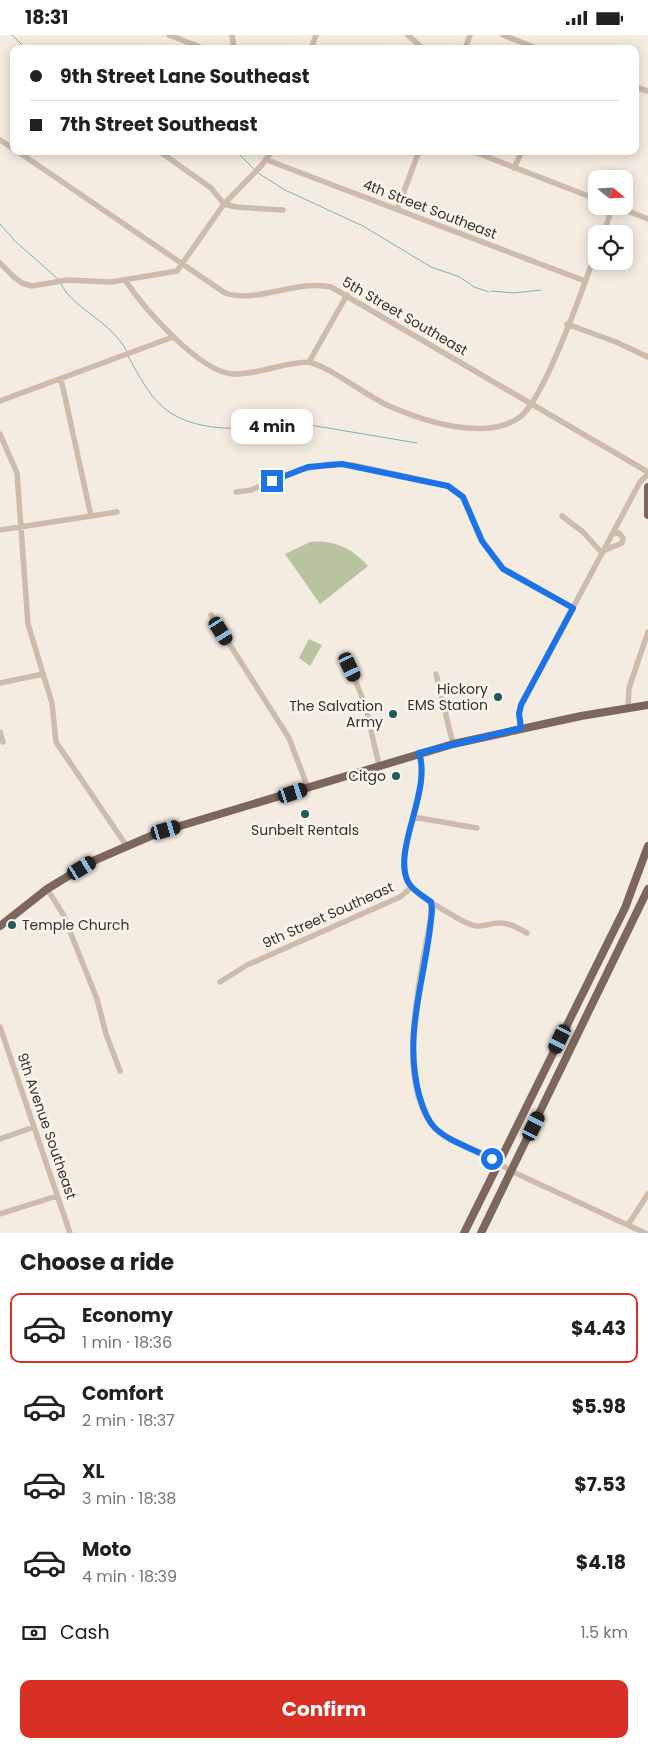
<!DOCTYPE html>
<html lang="en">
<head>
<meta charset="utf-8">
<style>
  body { margin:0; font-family:Poppins,sans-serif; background:#f6f6f6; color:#202124; height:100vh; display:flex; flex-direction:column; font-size:19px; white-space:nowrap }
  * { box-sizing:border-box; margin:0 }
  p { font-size:16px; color:#757577 }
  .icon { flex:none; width:28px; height:28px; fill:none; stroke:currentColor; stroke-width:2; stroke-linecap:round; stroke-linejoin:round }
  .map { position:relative; height:1198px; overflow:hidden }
  .sheet { display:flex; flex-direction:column; background:#fff; flex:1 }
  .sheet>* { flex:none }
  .top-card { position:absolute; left:10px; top:10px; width:629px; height:110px; border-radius:10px; box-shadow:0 2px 12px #0003; display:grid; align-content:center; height:110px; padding:0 20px; background:#fff }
  .needle { width:32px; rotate:108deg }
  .buttons { position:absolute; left:588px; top:135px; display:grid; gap:10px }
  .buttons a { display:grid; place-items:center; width:45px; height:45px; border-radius:10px; background:#fff; box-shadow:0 2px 12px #0003; font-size:25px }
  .end { position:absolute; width:22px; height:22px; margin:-11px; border:6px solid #1a73e8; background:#fff; box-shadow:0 0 0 2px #fff }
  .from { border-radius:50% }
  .bubble { position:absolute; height:35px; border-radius:10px; background:#fff; box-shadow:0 2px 12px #0003; font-size:16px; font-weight:700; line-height:35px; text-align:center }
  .car { position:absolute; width:15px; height:30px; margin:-15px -8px; border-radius:6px; box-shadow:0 0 4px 1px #0007; background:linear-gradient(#222 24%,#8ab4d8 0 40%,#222 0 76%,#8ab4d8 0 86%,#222 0) }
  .top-card b { display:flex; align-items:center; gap:18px; height:48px; font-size:19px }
  .top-card b+b { border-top:1px solid #e0e0e0 }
  .top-card i { width:12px; height:12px; background:#202124 }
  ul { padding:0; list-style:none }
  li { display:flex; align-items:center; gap:15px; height:70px; margin:0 10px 8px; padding:0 10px; border:2px solid transparent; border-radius:10px }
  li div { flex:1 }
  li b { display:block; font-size:19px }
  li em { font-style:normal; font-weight:700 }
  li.selected { border-color:#d93025 }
  li>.icon { width:45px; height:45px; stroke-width:1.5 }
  h2 { padding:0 20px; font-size:22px; line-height:60px }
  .pay { display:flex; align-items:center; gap:12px; height:55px; padding:0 20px; font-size:19px }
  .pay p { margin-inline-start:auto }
  .primary-button { display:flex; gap:10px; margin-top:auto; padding:10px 20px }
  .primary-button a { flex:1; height:58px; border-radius:10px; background:#d93025; color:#fff; font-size:20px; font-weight:700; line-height:58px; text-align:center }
  .status { display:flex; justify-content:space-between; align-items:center; height:35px; padding:0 25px; background:#fff; direction:ltr }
  .status svg { height:14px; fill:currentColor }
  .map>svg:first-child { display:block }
  .green { fill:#b8c4a0 }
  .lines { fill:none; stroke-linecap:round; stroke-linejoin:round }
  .stream { stroke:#7fb0b2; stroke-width:1 }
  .minor { stroke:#cdbbac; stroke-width:5.5 }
  .major { stroke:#7d675c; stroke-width:8 }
  .route { stroke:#1a73e8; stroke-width:6 }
  .poi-dot { fill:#1f5a5e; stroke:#fbf5ee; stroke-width:2 }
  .labels { text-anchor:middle; stroke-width:5; stroke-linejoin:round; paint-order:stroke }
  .street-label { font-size:14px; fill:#3b302b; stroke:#fbf5ee }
  .poi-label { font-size:14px; fill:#3b302b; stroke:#fbf5ee; text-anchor:end }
</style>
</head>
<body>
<div class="status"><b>18:31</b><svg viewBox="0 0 49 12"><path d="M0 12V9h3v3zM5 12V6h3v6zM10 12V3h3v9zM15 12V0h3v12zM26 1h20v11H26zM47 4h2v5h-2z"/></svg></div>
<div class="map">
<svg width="648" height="1198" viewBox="0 0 648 1198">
  <rect width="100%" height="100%" fill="#f4ebe1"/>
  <path class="green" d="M310,507c24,-3 42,6 58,24l-48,38 -35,-50z
    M309,604l13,6 -12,21 -11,-8z"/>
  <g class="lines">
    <path class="stream" d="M12,0l14,14
      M236,116l19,19
      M258,138l27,17 78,36 68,41 29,10 14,10 15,5
      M0,189l15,17 43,38
      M61,249c14,27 50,36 66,68
      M491,256l23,2 27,-3
      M128,321c10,18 23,44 41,56 26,17 61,18 90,15 16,-1 30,4 45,-3l113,19"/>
    <path class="minor" d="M169,0l36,14
      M232,0l2,14
      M408,0l15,14
      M503,0l36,14
      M311,14l5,-14
      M465,14l5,-14
      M635,52l13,4
      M0,105l14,9
      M17,116l208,142c32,11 71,-14 106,-6l317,185
      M159,116l52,37 13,16 12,3 47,3
      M472,116l124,48
      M267,125l318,121
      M514,133l8,-17
      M615,171l33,13
      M397,175l22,-59
      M603,199l10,-28
      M0,228l14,14 8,6 10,3 35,-6 44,2 66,-11 47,-67 37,-38 11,-15
      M125,245c18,27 74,92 108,94 25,1 51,-12 76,-12 23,6 56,33 80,44 34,15 97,36 131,11 25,-19 64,-132 76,-165
      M567,289l49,18 32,15
      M309,327l38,-67
      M61,344l30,137
      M0,366l173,-64
      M0,399l17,39 11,151 24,79 4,39 70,103
      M236,457l15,-2 48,-20 31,-6 23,1 95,21 15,11 19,44 21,27 70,40
      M562,481l21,16 19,21
      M0,495l117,-18
      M603,516l19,-8 1,-5 -4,-5 -7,1
      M211,580l78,123 19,50
      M345,621l20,48 14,61
      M436,639l17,70
      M0,648l43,-9
      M628,672l1,-19 19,-56
      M521,693l-2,-14 2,-9 119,-223 8,-8
      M0,697l3,10
      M419,718c13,38 -28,99 -10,130 6,11 22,19 33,26 9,5 23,15 34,17 7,1 15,-3 22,-3 10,-1 20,5 29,10
      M413,782l64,11
      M47,854l16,25 34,85 9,35 14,37
      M431,867v14c-9,53 -38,169 4,212 10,10 27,16 40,22 13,6 24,14 36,21l134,62
      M220,947l27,-17 153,-68 12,-10
      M0,992l70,206
      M0,1104l34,-12
      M0,1179l57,-18
      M628,1190l20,-31"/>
    <path class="major" d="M648,452v28
      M0,891l47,-37 46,-28 67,-29 293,-88 128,-28 67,-11
      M464,1198l161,-325 23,-62
      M481,1198l167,-344"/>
  </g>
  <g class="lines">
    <path class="route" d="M272,446l36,-14 34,-3 106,22 15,11 19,44 21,28 70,39 -52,97 -2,9 2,14 -102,25c13,38 -27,97 -11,129 4,8 15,14 23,20l1,7c-4,64 -31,124 -12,189 3,10 7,22 15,30 14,14 39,21 57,31"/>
  </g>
  <g class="poi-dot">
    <circle cx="498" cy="662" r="5"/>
    <circle cx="393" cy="679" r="5"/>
    <circle cx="396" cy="741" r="5"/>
    <circle cx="305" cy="779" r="5"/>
    <circle cx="12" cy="890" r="5"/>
  </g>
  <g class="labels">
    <g class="street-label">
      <text transform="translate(430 174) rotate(21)" y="5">4th Street Southeast</text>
      <text transform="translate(405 281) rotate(30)" y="5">5th Street Southeast</text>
      <text transform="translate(328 880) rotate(-24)" y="5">9th Street Southeast</text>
      <text transform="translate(47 1091) rotate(71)" y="5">9th Avenue Southeast</text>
    </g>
    <g class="poi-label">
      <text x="488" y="659">Hickory<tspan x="488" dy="16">EMS Station</tspan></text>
      <text x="383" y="676">The Salvation<tspan x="383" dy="16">Army</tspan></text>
      <text x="386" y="746">Citgo</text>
      <text x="305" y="800" text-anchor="middle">Sunbelt Rentals</text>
      <text x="22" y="895" text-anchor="start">Temple Church</text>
    </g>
  </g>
</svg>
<div class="buttons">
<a><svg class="needle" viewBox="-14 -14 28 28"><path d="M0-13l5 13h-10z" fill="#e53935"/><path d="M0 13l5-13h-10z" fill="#757577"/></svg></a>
<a><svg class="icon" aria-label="locate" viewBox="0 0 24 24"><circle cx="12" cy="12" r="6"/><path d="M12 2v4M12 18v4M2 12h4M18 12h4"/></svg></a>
</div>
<i class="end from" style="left:492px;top:1124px"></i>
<i class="end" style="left:272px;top:446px"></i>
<div class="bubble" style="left:231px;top:374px;width:82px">4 min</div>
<i class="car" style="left:221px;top:596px;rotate:148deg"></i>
<i class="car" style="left:350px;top:632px;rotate:155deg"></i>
<i class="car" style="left:293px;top:758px;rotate:72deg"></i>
<i class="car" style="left:166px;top:795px;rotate:74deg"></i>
<i class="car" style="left:82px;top:833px;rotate:59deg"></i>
<i class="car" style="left:560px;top:1004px;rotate:206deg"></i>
<i class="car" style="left:534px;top:1091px;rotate:26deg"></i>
<div class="top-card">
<b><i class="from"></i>9th Street Lane Southeast</b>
<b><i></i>7th Street Southeast</b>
</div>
</div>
<section class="sheet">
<h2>Choose a ride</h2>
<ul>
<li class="selected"><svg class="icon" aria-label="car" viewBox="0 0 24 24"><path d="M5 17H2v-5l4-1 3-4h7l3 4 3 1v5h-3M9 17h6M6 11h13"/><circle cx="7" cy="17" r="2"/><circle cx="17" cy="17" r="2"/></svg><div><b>Economy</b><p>1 min · 18:36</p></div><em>$4.43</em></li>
<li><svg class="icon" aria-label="car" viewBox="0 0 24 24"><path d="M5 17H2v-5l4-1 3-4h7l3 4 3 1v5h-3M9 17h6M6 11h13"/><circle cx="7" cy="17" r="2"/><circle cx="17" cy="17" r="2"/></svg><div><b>Comfort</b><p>2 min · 18:37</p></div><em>$5.98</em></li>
<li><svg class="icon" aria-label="car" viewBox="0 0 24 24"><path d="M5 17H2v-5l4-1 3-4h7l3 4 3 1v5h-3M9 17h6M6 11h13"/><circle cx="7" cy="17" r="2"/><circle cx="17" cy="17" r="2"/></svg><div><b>XL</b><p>3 min · 18:38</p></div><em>$7.53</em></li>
<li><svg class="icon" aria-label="car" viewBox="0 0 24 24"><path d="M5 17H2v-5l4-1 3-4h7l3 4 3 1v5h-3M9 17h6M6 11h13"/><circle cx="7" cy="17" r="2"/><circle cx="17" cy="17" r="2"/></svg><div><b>Moto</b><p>4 min · 18:39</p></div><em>$4.18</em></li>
</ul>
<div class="pay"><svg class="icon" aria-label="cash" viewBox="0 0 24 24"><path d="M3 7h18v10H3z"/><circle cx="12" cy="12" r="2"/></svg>Cash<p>1.5 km</p></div>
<div class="primary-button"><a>Confirm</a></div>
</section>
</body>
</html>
